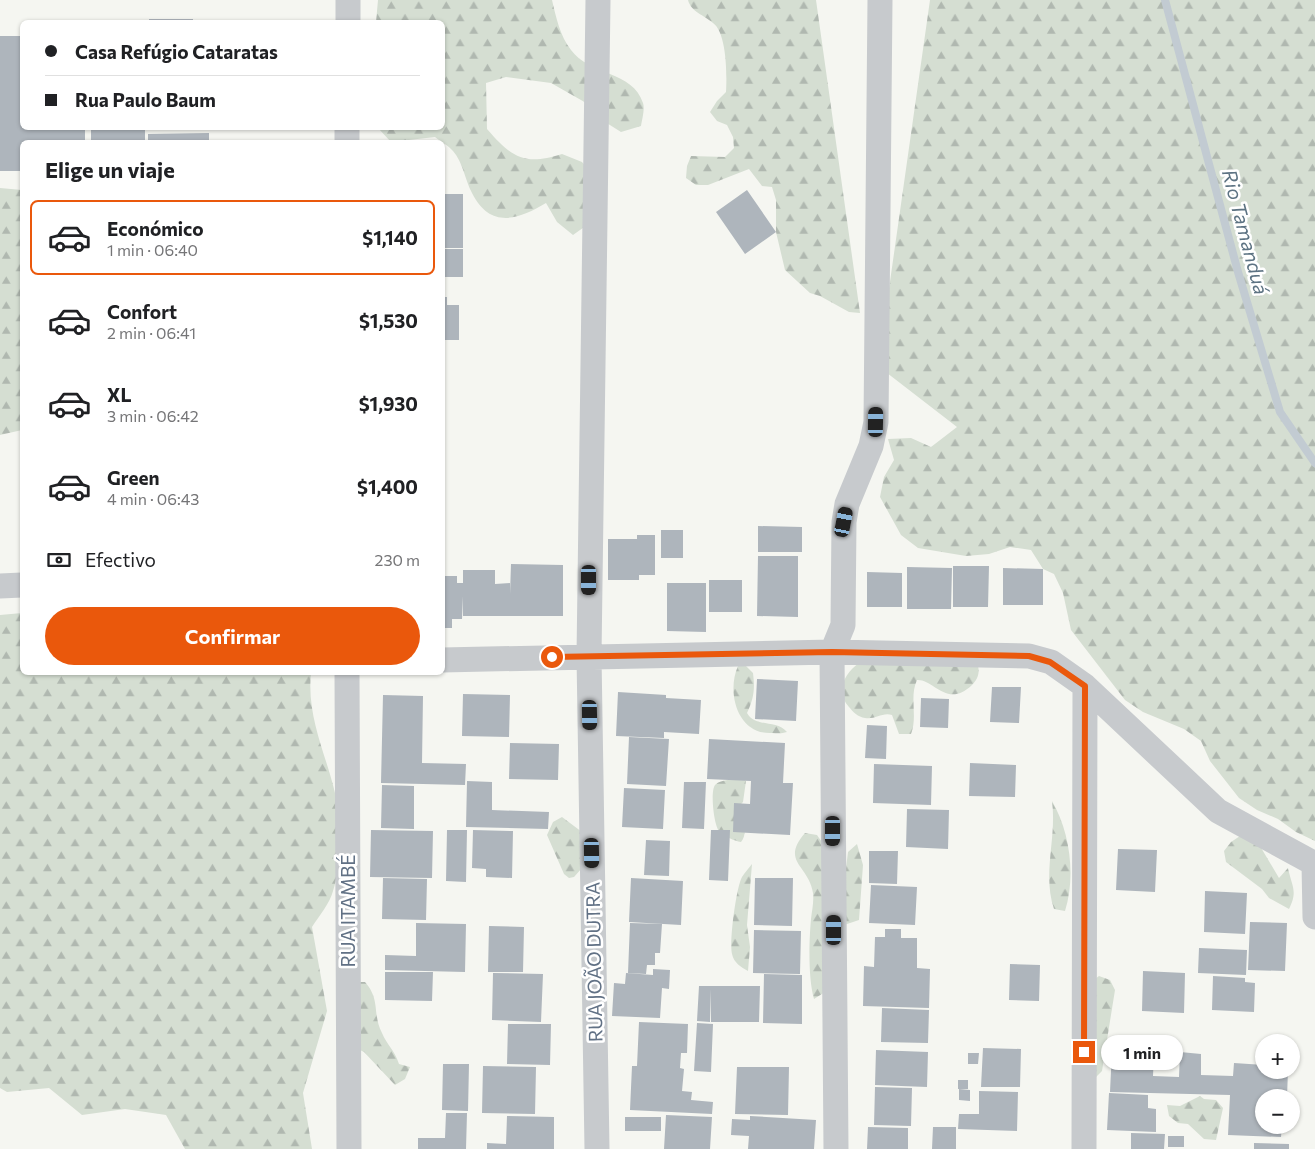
<!DOCTYPE html>
<html lang="es">
<head>
<meta charset="utf-8">
<style>
  body { margin:0; font-family:Commissioner,sans-serif; background:#f6f6f6; color:#202124; height:100vh; display:flex; flex-direction:column; font-size:19px; white-space:nowrap }
  * { box-sizing:border-box; margin:0 }
  p { font-size:16px; color:#757577 }
  .icon { flex:none; width:28px; height:28px; fill:none; stroke:currentColor; stroke-width:2; stroke-linecap:round; stroke-linejoin:round }
  .map { position:relative; flex:1; overflow:hidden }
  .sheet { position:absolute; left:20px; top:140px; width:425px; height:535px; display:flex; flex-direction:column; background:#fff; border-radius:8px; box-shadow:0 1px 4px #0004 }
  .sheet>* { flex:none }
  .top-card { position:absolute; left:20px; top:20px; width:425px; height:110px; border-radius:8px; box-shadow:0 1px 4px #0004; display:grid; align-content:center; height:110px; padding:0 25px; background:#fff }
  .fabs { position:absolute; left:1255px; top:1034px; display:grid; gap:10px }
  .fabs a { display:grid; place-items:center; width:45px; height:45px; border-radius:50%; background:#fff; box-shadow:0 1px 4px #0004; font-size:25px }
  .end { position:absolute; width:22px; height:22px; margin:-11px; border:6px solid #ea580c; background:#fff; box-shadow:0 0 0 2px #fff }
  .from { border-radius:50% }
  .bubble { position:absolute; height:35px; border-radius:18px; background:#fff; box-shadow:0 1px 4px #0004; font-size:16px; font-weight:700; line-height:35px; text-align:center }
  .car { position:absolute; width:15px; height:30px; margin:-15px -8px; border-radius:6px; box-shadow:0 0 4px 1px #0007; background:linear-gradient(#222 24%,#8ab4d8 0 40%,#222 0 76%,#8ab4d8 0 86%,#222 0) }
  .top-card b { display:flex; align-items:center; gap:18px; height:48px; font-size:19px }
  .top-card b+b { border-top:1px solid #e0e0e0 }
  .top-card i { width:12px; height:12px; background:#202124 }
  ul { padding:0; list-style:none }
  li { display:flex; align-items:center; gap:15px; height:75px; margin:0 10px 8px; padding:0 15px; border:2px solid transparent; border-radius:8px }
  li div { flex:1 }
  li b { display:block; font-size:19px }
  li em { font-style:normal; font-weight:700 }
  li.on { border-color:#ea580c }
  li>.icon { width:45px; height:45px; stroke-width:1.5 }
  h2 { padding:0 25px; font-size:22px; line-height:60px }
  .pay { display:flex; align-items:center; gap:12px; height:55px; padding:0 25px; font-size:19px }
  .pay p { margin-inline-start:auto }
  .cta { display:flex; gap:10px; margin-top:auto; padding:10px 25px }
  .cta a { flex:1; height:58px; border-radius:30px; background:#ea580c; color:#fff; font-size:20px; font-weight:700; line-height:58px; text-align:center }
  .map>svg:first-child { display:block }
  .forest { fill:url(#forest-firs) }
  .lines { fill:none; stroke-linecap:round; stroke-linejoin:round }
  .stream { stroke:#c2cbd2; stroke-width:8 }
  .building { fill:#aeb5bc }
  .minor { stroke:#c7cacd; stroke-width:25 }
  .route { stroke:#ea580c; stroke-width:6 }
  .labels { text-anchor:middle; stroke-width:5; stroke-linejoin:round; paint-order:stroke }
  .street-label { font-size:19px; fill:#617185; stroke:#fff }
  .water-label { font-size:20px; font-style:italic; fill:#5d7383; stroke:#fff }
</style>
</head>
<body>
<div class="map">
<svg width="1315" height="1149" viewBox="0 0 1315 1149">
  <defs>
    <pattern id="forest-firs" width="22" height="20" patternUnits="userSpaceOnUse" patternTransform="scale(1.25)"><rect width="22" height="20" fill="#d5ded2"/><path d="M5 1l3.5 6h-7zM16 11l3.5 6h-7z" fill="#b0b8b0"/></pattern>
  </defs>
  <rect width="100%" height="100%" fill="#f5f6f1"/>
  <path class="forest" d="M378,0h174c4,17 8,36 19,50 18,25 62,21 72,53 2,6 -1,17 -2,23l-20,6 -19,-12 -14,-16 -37,-21 -45,-6 -20,6 1,46c25,29 38,37 75,25l20,8 14,17 -2,41 -21,15 -16,-13 -11,-19c-28,17 -56,26 -74,-10 -7,-13 -9,-31 -19,-42 -5,-6 -12,-9 -18,-14l-44,5 -13,-14h64v-106h-66z
    M688,0h128l44,313 -11,-1 -29,-16 -10,-3 -25,-23 -9,-38v-32l-4,-13 -10,-1 -13,-17 -41,16h-12l-10,-7 1,-12 4,-10 34,1 9,-9 -1,-11 -6,-12 -10,-4 -7,-9 7,-11 9,-9c1,-16 1,-59 -13,-69 -9,-8 -22,-11 -25,-23z
    M930,0h385v841l-19,-9 -18,-13 -21,-9 -18,-12 -29,-37 -9,-20 -17,-12 -41,-17 -18,-12 -54,-70 -8,-37 -9,-19 -11,-5 -12,-19 -21,-3 -21,7 -23,2 -48,-8 -17,-13 -21,-38 4,-20 10,-17 -6,-21 23,-1 20,9 26,-20 -79,-61z
    M0,188l22,2v240l-22,5z
    M22,613v59l289,1c-5,48 19,88 27,134 4,25 3,59 -5,84 -3,12 -14,25 -21,36l15,84 -24,82 9,56h-127l-19,-34 -41,-6 -43,6 -33,-27 -42,4 -7,-4v-473z
    M859,663l119,3c2,8 -1,14 -6,19 -25,24 -38,-6 -55,-5 -8,17 1,36 -6,54h-12l-7,-19c-10,-3 -17,5 -27,3 -7,-1 -12,-6 -16,-11 -14,-16 -5,-33 10,-44z
    M744,664l9,9c2,16 1,25 -6,40 8,15 29,6 40,19 -6,2 -10,1 -15,1 -34,2 -46,-40 -34,-67z
    M742,778l4,3 -3,21 -4,4c3,12 10,26 2,36 -7,-1 -17,-6 -22,-11 -5,-6 -9,-39 -4,-46 5,-6 19,-5 27,-7z
    M1052,801c18,31 24,75 13,110l-11,-2c-12,-35 3,-71 -2,-108z
    M562,817l20,15v36l-8,9 -5,1 -5,-4 -17,-39 6,-13z
    M805,833l12,2 28,41 3,-24 9,-8 6,21 -4,55 -21,7 -13,65 -11,7c-6,-21 -5,-58 -3,-80 1,-9 3,-17 2,-26 -4,-28 -33,-31 -8,-60z
    M1240,836l20,10 19,32 9,-10c4,19 10,23 1,41l-20,-11 -7,-9 -36,-27 -2,-11 7,-9z
    M752,864l-5,61 3,22 -2,24c-7,-4 -14,-8 -16,-17 -3,-11 4,-66 10,-77 3,-5 7,-9 10,-13z
    M1099,976l11,4 5,10 -13,81 -7,7 -8,-93z
    M352,982h13c16,18 7,32 17,51 5,12 12,16 17,31l11,3 -5,12 -10,6 -31,-33 -10,-5z
    M1200,1096l4,3 12,1 7,8 -7,32 -12,-1 -16,-15 -10,-1 -9,-7 -2,-11 13,1z"/>
  <g class="lines">
    <path class="stream" d="M1165,0l73,272 42,140 35,51"/>
  </g>
  <path class="building" d="M149,19h44v3h-44z
    M0,36h22v92h63v14h-63v29h-22z
    M91,128h54v14h-54z
    M209,133v9h-61v-8z
    M747,190l29,42 -31,22 -29,-42z
    M445,194h18v54h-18z
    M442,249h21v28h-21z
    M442,297h5v8h12v35h-17z
    M758,526l44,1v25h-44z
    M661,530h22v28h-22z
    M637,535h18v40h-16v5h-31v-41h29z
    M758,556h40v61l-41,-1z
    M511,564l52,1v51h-100v-20l-1,23h-10v9h-10v-52h15v7h6v-13h32v14l15,-1v11z
    M953,566h36l-1,41h-35z
    M907,567l45,1 -1,41h-44z
    M1003,568l40,1v36h-40z
    M867,572l35,1v34h-35z
    M709,580h33v32h-33z
    M667,583h39v49l-39,-1z
    M757,679l41,2 -2,40 -41,-2z
    M992,687h29l-2,36 -29,-1z
    M618,692l48,3v3l35,2 -2,34 -35,-2v6l-48,-2z
    M463,694l47,1 -1,42 -47,-1z
    M383,695l40,1 -1,67 44,1 -1,21 -84,-2z
    M921,698l28,1 -1,29 -28,-1z
    M867,725l20,1 -1,33 -21,-1z
    M629,737l40,2 -3,47 -39,-2z
    M709,739l76,4 -2,40h10l-3,52 -57,-3 1,-29 16,1 1,-23 -44,-2z
    M510,743l49,1 -1,36 -49,-1z
    M970,763l46,2 -1,32 -46,-1z
    M874,764l58,2 -1,39 -58,-2z
    M467,781l25,1v28l57,2 -1,17 -82,-2z
    M684,782h22l-2,47 -22,-1z
    M382,785l32,1v43l-33,-1z
    M624,788l41,2 -2,39 -41,-2z
    M907,809l42,1 -1,39 -42,-2z
    M371,830l62,1 -1,47 -62,-1z
    M447,830h20l-1,52 -20,-1z
    M473,830l40,1 -1,47 -26,-1v-8l-14,-1z
    M711,830h19l-2,51 -19,-1z
    M646,840l24,1 -1,35 -25,-1z
    M1118,849l39,1 -2,42 -39,-2z
    M869,851h29l-1,33 -28,-1z
    M383,878l44,1 -1,41 -44,-1z
    M631,878l52,3 -2,44 -52,-3z
    M755,878h38l-1,48 -38,-1z
    M871,885l46,2 -2,38 -46,-2z
    M1205,891l42,2 -2,41 -41,-2z
    M1250,922l37,1 -2,48 -37,-1z
    M416,923l50,1 -1,48 -80,-2v-15l31,1z
    M630,923l32,1 -2,29h-5v12h-8l-1,9 -18,-1z
    M489,926l35,1 -1,45h-35z
    M885,929h16v9h16v30l13,1 -1,39 -66,-2 1,-40 10,1 1,-30h10z
    M754,930l47,1 -1,43 -47,-1z
    M1199,948l48,2 -1,25 -48,-2z
    M1010,964l30,1 -1,36 -30,-1z
    M653,969l17,1 -1,19 -7,-1 -2,30 -48,-2 2,-33 11,1 1,-11 27,2z
    M1143,971l42,2 -1,40 -42,-2z
    M385,972h48l-1,29 -47,-1z
    M493,973l50,1 -2,48 -49,-2z
    M764,974l38,1v49l-39,-1z
    M1213,976l32,2v4l10,1 -1,29 -42,-2z
    M699,986h61l-1,36h-48v-33l-1,33 -13,-1z
    M882,1008l47,2 -1,33 -47,-1z
    M639,1022l49,2 -1,29h-6l-1,15 4,1 -2,22 10,1 -1,8 22,2 -1,12 -82,-4 2,-44h5z
    M697,1023l16,1 -2,48 -17,-1z
    M508,1024h43l-1,41 -43,-1z
    M983,1048l38,1 -1,38h-39z
    M1112,1049l42,2 -1,25 26,1 1,-25 21,2v21l32,1 1,-13 30,2v5h24l-1,27 -23,1v27h18l-1,12 -53,-2 2,-40 -120,-3z
    M876,1050l52,2 -1,35 -52,-2z
    M968,1053h11l-1,11h-10z
    M443,1064h26l-1,47 -26,-1z
    M483,1066l53,1 -1,47 -53,-1z
    M737,1067h52l-1,48 -53,-1z
    M958,1080h10v9h-10z
    M875,1087l37,1 -1,38 -37,-1z
    M959,1089l11,1v11l-11,-1z
    M979,1091l39,1 -1,39 -59,-2 1,-15h20z
    M1109,1093l39,2v13l8,1v23l-49,-2z
    M446,1113h21l-1,36h-48v-11h27z
    M666,1115l46,2 -2,32h-46z
    M507,1116l47,1v32h-67v-6l19,1z
    M750,1116l66,4 -2,29h-66l1,-13 -18,-1 1,-16 18,1z
    M625,1117h36v14h-36z
    M868,1127l40,1v21h-41z
    M933,1127h23v22h-24z
    M1131,1133l34,1 -1,15h-33z
    M1168,1136h16v11h-16z
    M1254,1143l35,1v5h-35z"/>
  <g class="lines">
    <path class="minor" d="M348,22v-22
      M347,142v-14
      M0,586l22,-1
      M442,660l390,-8 197,4 22,6 34,24 133,125 97,53
      M347,672l2,477
      M1314,864l1,53
      M597,1149l-8,-493 9,-656
      M836,1149l-4,-497 11,-27 1,-103 3,-18 24,-58 5,-24 4,-422
      M1084,1149l1,-463"/>
  </g>
  <g class="lines">
    <path class="route" d="M552,657l280,-5 197,4 21,6 35,24 -1,366"/>
  </g>
  <g class="labels">
    <g class="street-label">
      <text transform="translate(348 911) rotate(-90)" y="7">RUA ITAMBÉ</text>
      <text transform="translate(594 962) rotate(-91)" y="7">RUA JOÃO DUTRA</text>
    </g>
    <g class="water-label">
      <text transform="translate(1245 232) rotate(75)" y="7">Rio Tamanduá</text>
    </g>
  </g>
</svg>
<div class="fabs">
<a>+</a>
<a>−</a>
</div>
<i class="end from" style="left:552px;top:657px"></i>
<i class="end" style="left:1084px;top:1052px"></i>
<div class="bubble" style="left:1101px;top:1035px;width:82px">1 min</div>
<i class="car" style="left:876px;top:422px;rotate:1deg"></i>
<i class="car" style="left:844px;top:522px;rotate:11deg"></i>
<i class="car" style="left:589px;top:580px;rotate:180deg"></i>
<i class="car" style="left:590px;top:715px;rotate:179deg"></i>
<i class="car" style="left:833px;top:831px;rotate:180deg"></i>
<i class="car" style="left:592px;top:853px;rotate:179deg"></i>
<i class="car" style="left:834px;top:930px;rotate:0deg"></i>
<div class="top-card">
<b><i class="from"></i>Casa Refúgio Cataratas</b>
<b><i></i>Rua Paulo Baum</b>
</div>
<section class="sheet">
<h2>Elige un viaje</h2>
<ul>
<li class="on"><svg class="icon" aria-label="car" viewBox="0 0 24 24"><path d="M5 17H2v-5l4-1 3-4h7l3 4 3 1v5h-3M9 17h6M6 11h13"/><circle cx="7" cy="17" r="2"/><circle cx="17" cy="17" r="2"/></svg><div><b>Económico</b><p>1 min · 06:40</p></div><em>$1,140</em></li>
<li><svg class="icon" aria-label="car" viewBox="0 0 24 24"><path d="M5 17H2v-5l4-1 3-4h7l3 4 3 1v5h-3M9 17h6M6 11h13"/><circle cx="7" cy="17" r="2"/><circle cx="17" cy="17" r="2"/></svg><div><b>Confort</b><p>2 min · 06:41</p></div><em>$1,530</em></li>
<li><svg class="icon" aria-label="car" viewBox="0 0 24 24"><path d="M5 17H2v-5l4-1 3-4h7l3 4 3 1v5h-3M9 17h6M6 11h13"/><circle cx="7" cy="17" r="2"/><circle cx="17" cy="17" r="2"/></svg><div><b>XL</b><p>3 min · 06:42</p></div><em>$1,930</em></li>
<li><svg class="icon" aria-label="car" viewBox="0 0 24 24"><path d="M5 17H2v-5l4-1 3-4h7l3 4 3 1v5h-3M9 17h6M6 11h13"/><circle cx="7" cy="17" r="2"/><circle cx="17" cy="17" r="2"/></svg><div><b>Green</b><p>4 min · 06:43</p></div><em>$1,400</em></li>
</ul>
<div class="pay"><svg class="icon" aria-label="cash" viewBox="0 0 24 24"><path d="M3 7h18v10H3z"/><circle cx="12" cy="12" r="2"/></svg>Efectivo<p>230 m</p></div>
<div class="cta"><a>Confirmar</a></div>
</section>
</div>
</body>
</html>
